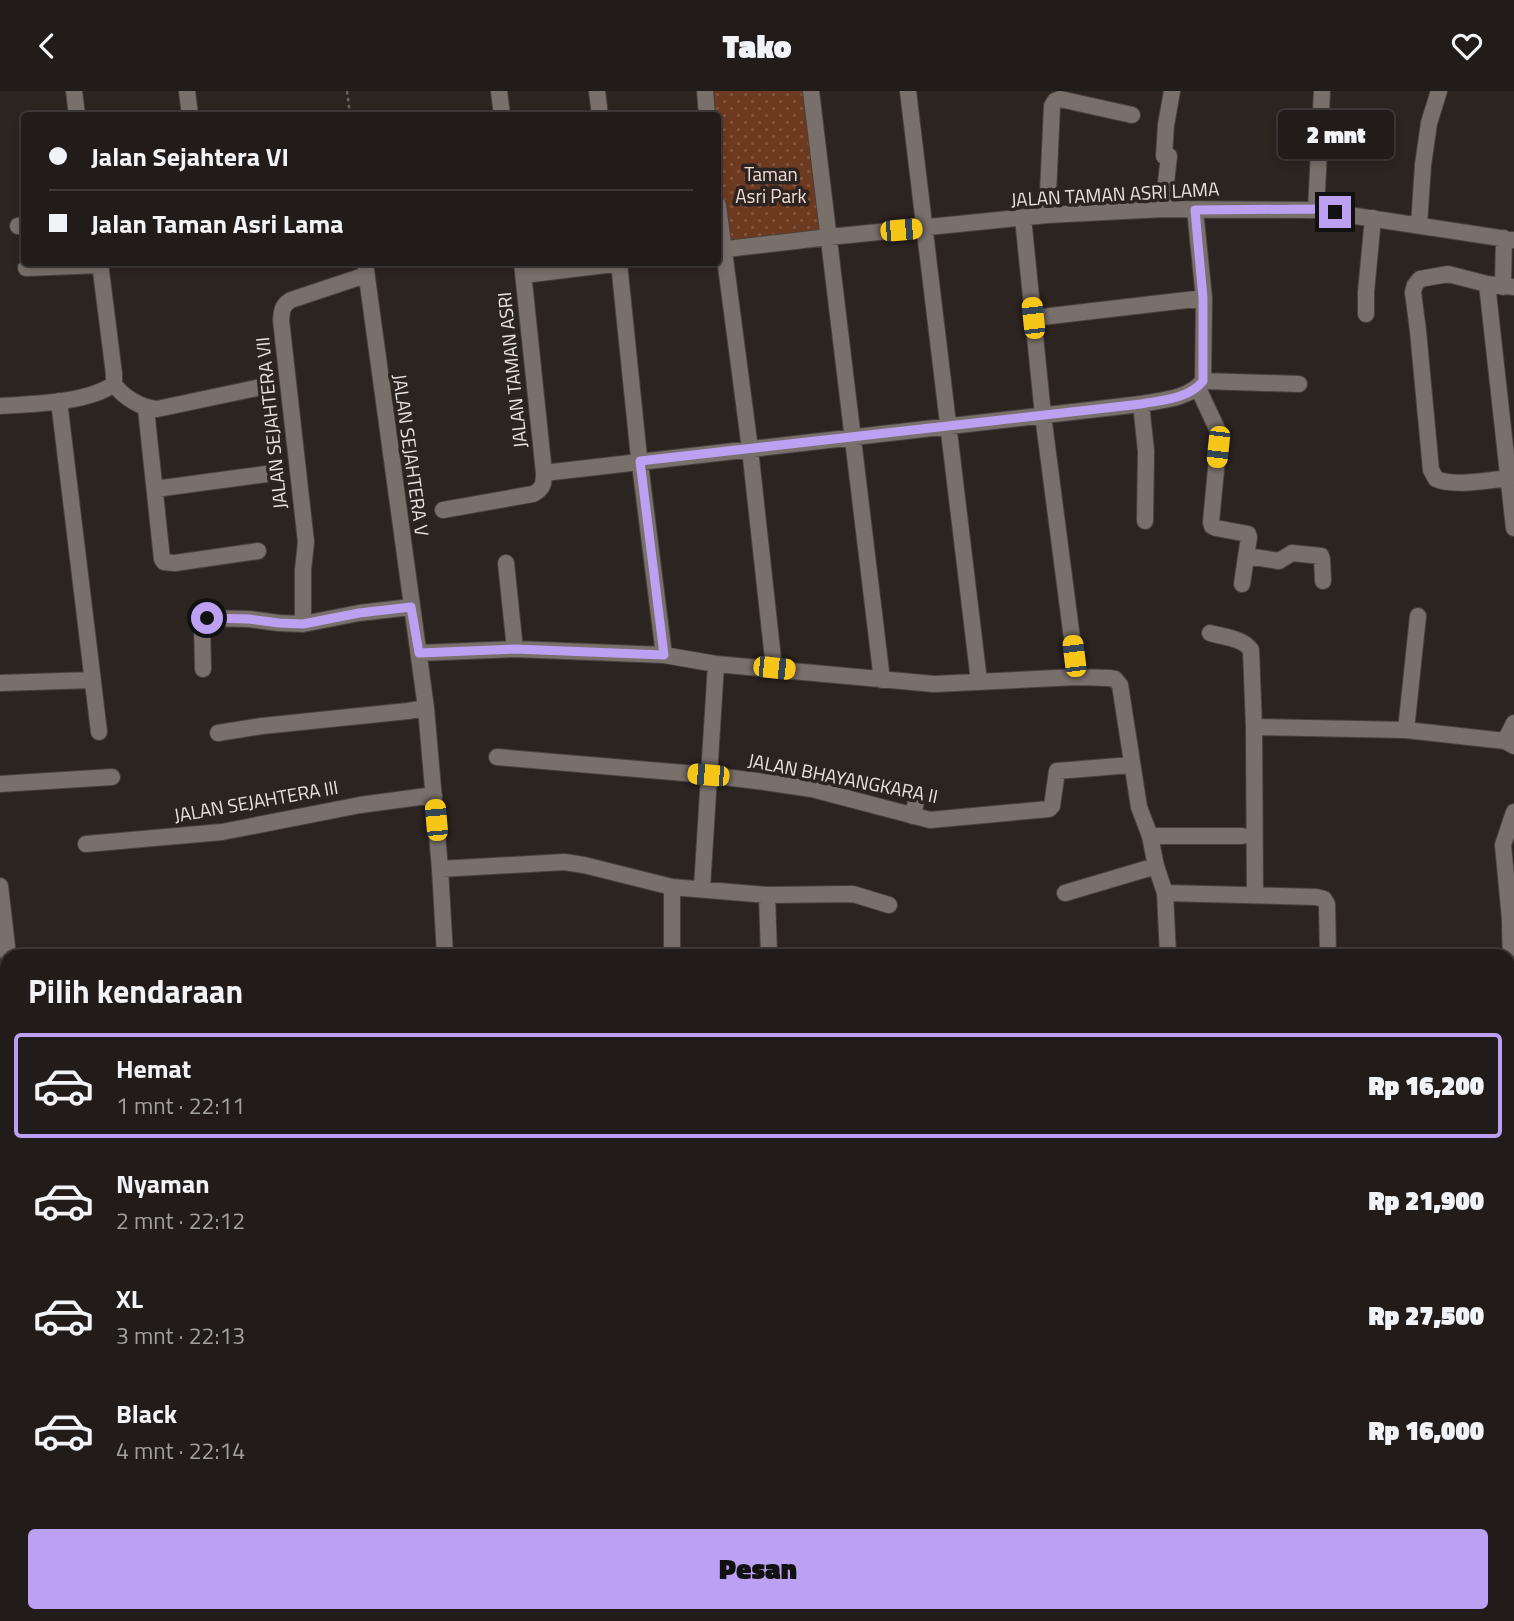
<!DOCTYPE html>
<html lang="id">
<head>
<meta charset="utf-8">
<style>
  body { margin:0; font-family:"Titillium Web",sans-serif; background:#292422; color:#f1f3f6; height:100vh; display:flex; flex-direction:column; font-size:26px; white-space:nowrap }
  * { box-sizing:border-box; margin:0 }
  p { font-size:23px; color:#a2a1a2 }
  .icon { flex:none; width:38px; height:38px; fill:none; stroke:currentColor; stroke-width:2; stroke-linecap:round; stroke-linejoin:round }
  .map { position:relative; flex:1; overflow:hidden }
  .details { position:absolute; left:0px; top:858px; width:1516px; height:674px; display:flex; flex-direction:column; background:#211b19; border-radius:21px 21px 0 0; box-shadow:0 4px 10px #0003,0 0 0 2px #3e3938 }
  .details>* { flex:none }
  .banner { position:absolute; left:21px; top:21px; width:700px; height:154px; border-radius:7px; box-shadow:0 4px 10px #0003,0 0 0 2px #3e3938; display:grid; align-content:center; height:154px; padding:0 28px; background:#211b19 }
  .end { position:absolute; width:32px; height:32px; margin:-16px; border:9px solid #bca0f2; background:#111; box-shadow:0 0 0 4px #111 }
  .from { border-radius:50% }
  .bubble { position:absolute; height:49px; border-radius:7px; background:#211b19; box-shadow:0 4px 10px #0003,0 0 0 2px #3e3938; font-size:23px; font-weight:800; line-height:49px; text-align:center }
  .car { position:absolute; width:21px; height:42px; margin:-21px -10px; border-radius:9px; box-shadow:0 0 5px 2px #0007; background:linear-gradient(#f5c518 24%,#345 0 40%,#f5c518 0 76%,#345 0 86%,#f5c518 0) }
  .banner b { display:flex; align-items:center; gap:24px; height:66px; font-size:26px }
  .banner b+b { border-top:2px solid #3e3938 }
  .banner i { width:18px; height:18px; background:#f1f3f6 }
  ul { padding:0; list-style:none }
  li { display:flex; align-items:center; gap:21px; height:105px; margin:0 14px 10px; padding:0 14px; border:4px solid transparent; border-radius:7px }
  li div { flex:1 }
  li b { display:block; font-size:26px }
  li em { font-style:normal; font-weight:800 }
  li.current { border-color:#bca0f2 }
  li>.icon { width:63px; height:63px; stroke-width:1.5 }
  h2 { padding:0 28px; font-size:32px; line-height:84px }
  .primary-button { display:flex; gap:14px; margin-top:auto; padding:14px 28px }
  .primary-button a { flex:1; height:80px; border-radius:7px; background:#bca0f2; color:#111; font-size:28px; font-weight:800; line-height:80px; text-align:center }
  header { display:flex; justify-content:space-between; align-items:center; height:91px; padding:0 28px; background:#211b19; font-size:32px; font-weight:800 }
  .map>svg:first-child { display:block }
  .park { fill:url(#park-dots) }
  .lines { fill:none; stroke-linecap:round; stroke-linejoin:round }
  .minor-casing { stroke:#48413d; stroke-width:18 }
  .path { stroke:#69625f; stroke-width:2.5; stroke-dasharray:3.5 3.5; stroke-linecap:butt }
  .minor { stroke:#796f6b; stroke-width:16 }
  .route { stroke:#bca0f2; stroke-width:9 }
  .labels { text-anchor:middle; stroke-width:7; stroke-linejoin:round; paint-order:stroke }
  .park-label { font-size:19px; fill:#f4dcd2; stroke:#2c2421 }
  .street-label { font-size:19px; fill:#e8e2e0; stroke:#2c2421 }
</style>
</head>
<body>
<header><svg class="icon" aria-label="back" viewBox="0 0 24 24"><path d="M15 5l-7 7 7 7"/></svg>Tako<svg class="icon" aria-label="heart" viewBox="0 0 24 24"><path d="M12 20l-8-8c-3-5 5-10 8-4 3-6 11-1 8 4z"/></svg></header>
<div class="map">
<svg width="1514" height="1530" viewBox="0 0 1514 1530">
  <defs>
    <pattern id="park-dots" width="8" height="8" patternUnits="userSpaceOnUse" patternTransform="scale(1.75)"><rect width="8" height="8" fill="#6d391f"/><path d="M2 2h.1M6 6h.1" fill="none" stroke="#82553f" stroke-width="1.8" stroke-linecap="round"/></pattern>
  </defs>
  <rect width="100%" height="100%" fill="#2c2421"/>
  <path class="park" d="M704,0h108l21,147 -112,16 -3,-37v-102h-11z"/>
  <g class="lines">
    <defs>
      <path id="minor" d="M74,0l3,24
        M187,0l3,24
        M499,0l3,24
        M597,0l3,24
        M705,0l2,24
        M811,0l71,589
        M908,0l71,590
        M718,114l32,244 24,219
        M1163,118l6,-53h-5l2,-31 6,-34
        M1316,119l6,-119
        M1047,124l5,-109 3,-5 5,-2 72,16
        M1023,127l20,197 34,262
        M1419,134l4,-60 6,-42 10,-32
        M18,135l6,-1
        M718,159l111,-13 218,-22 116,-6 153,1 198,30
        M100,172l14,111v10
        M365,172l61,445 14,161 5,86
        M619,172l19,185 26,207
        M26,177l74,-3
        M524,184l98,-12
        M1487,193l27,244
        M1503,196l1,-49
        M1366,223v-22l7,-74
        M1033,227l171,-20
        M1203,290l96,3
        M114,293c9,13 27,24 43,25l104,-22
        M1198,297l20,43 1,7 -8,84 1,4 4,2 32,6 1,3 -7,47
        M59,310l40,331
        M1141,313l5,47 -1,70
        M0,315c32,-2 88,-3 114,-22
        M146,318l16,150 2,3 11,1 83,-12
        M544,382l597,-69c21,-4 48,-5 62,-23l1,-83 -9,-88
        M1510,387c-22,2 -54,9 -74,1l-5,-9 -13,-139 -5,-39 2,-7 5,-6 28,-5 39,10 27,3
        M155,398l119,-16
        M443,419l90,-16c10,-5 11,-10 11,-21l-22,-210
        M1247,465l32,5 13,-8 29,3 1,3 1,22
        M506,472l9,86
        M303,533v-54l3,-28 -25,-222c1,-9 1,-15 10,-20l75,-25
        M1210,542c13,4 33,5 41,17l3,77 1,168
        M419,562l96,-4 149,6 52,9 218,20 143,-7 32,1 6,1 5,6 19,122 11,29 6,30 9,27 3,62
        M203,578l-1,-46 1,-4 4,-1 42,1 30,4 24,1 56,-11 52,-6
        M0,592l93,-3
        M1254,636l152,3 99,11 9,5
        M1406,639l12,-114
        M218,642l44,-7 146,-15 18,-3
        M1505,650l9,-18
        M497,666l211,18 49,6 55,8 118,31 119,-11 3,-3 5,-35 74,-6
        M0,693l112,-7
        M1514,721l-11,33 7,74 4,194
        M913,725l4,-20
        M1150,745h92
        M86,753l136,-12 138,-27 74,-10
        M440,778l124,-7 20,3 88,22 95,8 86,-1 36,11
        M0,795l8,69
        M672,796v68
        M702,797l14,-224
        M1065,802l91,-27
        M1165,802l151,4 8,2 3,5 1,51
        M767,804l2,60
        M0,1062h7
        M0,1151h7
        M7,1290l-5,45 2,61 3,27
        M0,1480l7,1
        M20,1524l1,6
        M444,1524v6
        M496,1524l74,6
        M582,1524v6
        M1334,1524v6
        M805,1530l22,-6
        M891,1530l1,-6"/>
    </defs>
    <use href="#minor" class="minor-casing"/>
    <path class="path" d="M347,0l3,24"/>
    <use href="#minor" class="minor"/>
  </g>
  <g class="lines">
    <path class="route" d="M207,527l42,1 30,4 24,1 56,-11 52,-6 8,46 96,-4 149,6 -24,-194 501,-57c21,-4 48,-5 62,-23v-83l-8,-88 122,-1 18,3"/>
  </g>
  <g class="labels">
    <g class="park-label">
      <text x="771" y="90">Taman<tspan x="771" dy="22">Asri Park</tspan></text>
    </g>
    <g class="street-label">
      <text transform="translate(1115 103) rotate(-3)" y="7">JALAN TAMAN ASRI LAMA</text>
      <text transform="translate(512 279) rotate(-96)" y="7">JALAN TAMAN ASRI</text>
      <text transform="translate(271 332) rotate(-96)" y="7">JALAN SEJAHTERA VII</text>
      <text transform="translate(411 364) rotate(82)" y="7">JALAN SEJAHTERA V</text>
      <text transform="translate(843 687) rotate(11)" y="7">JALAN BHAYANGKARA II</text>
      <text transform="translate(256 710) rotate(-10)" y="7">JALAN SEJAHTERA III</text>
    </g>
  </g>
</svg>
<i class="end from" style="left:207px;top:527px"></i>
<i class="end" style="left:1335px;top:121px"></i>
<div class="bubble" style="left:1278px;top:19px;width:116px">2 mnt</div>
<i class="car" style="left:901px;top:139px;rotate:85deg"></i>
<i class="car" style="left:1033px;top:227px;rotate:354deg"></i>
<i class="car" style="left:1218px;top:356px;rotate:186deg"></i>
<i class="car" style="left:1074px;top:565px;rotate:353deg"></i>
<i class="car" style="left:774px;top:577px;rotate:96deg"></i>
<i class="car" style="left:708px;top:684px;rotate:275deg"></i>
<i class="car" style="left:436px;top:729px;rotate:355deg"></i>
<div class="banner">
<b><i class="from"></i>Jalan Sejahtera VI</b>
<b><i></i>Jalan Taman Asri Lama</b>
</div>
<section class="details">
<h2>Pilih kendaraan</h2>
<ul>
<li class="current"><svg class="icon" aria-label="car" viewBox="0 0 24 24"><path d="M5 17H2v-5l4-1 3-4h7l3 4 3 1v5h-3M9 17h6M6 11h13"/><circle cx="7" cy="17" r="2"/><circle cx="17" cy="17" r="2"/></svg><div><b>Hemat</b><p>1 mnt · 22:11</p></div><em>Rp 16,200</em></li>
<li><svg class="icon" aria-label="car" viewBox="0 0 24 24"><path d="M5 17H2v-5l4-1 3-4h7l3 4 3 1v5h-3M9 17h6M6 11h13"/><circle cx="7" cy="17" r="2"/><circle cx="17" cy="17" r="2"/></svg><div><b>Nyaman</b><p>2 mnt · 22:12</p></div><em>Rp 21,900</em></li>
<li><svg class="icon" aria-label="car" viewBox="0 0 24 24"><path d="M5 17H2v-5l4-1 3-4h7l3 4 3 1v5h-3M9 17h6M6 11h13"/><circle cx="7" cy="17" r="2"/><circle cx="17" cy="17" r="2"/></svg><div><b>XL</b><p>3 mnt · 22:13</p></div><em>Rp 27,500</em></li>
<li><svg class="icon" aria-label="car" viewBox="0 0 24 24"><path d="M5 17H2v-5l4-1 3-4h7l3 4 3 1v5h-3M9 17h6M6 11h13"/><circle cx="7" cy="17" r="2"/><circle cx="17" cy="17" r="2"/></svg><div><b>Black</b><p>4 mnt · 22:14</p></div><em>Rp 16,000</em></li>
</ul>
<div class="primary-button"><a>Pesan</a></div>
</section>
</div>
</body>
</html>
